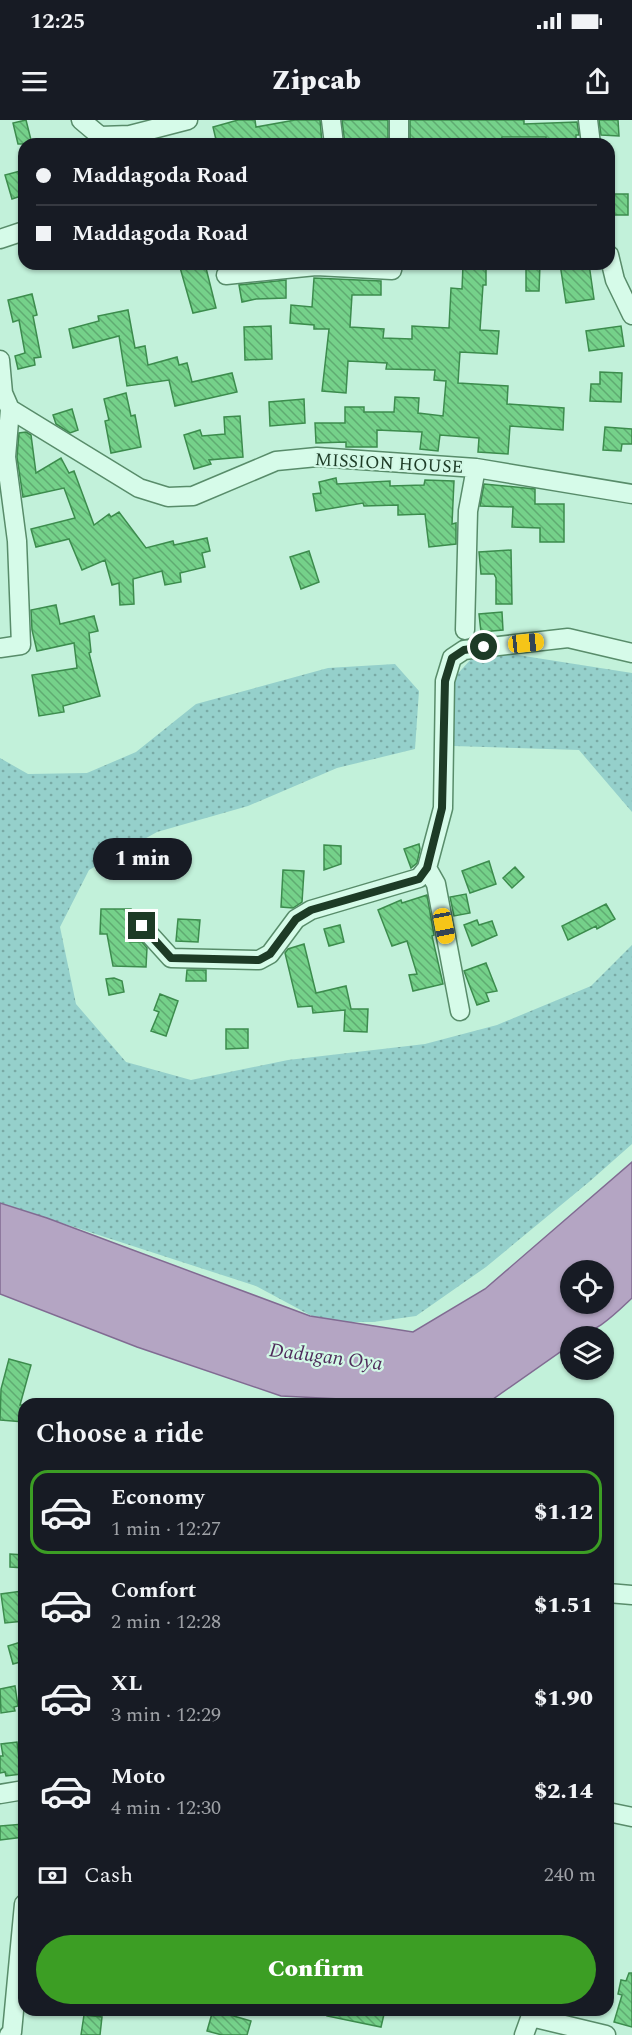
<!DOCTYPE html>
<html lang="en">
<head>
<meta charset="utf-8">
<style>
  body { margin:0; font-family:Spectral,serif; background:#242831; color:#f1f3f6; height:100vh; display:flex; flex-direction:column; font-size:22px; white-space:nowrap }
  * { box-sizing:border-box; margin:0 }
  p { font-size:20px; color:#9ea1a6 }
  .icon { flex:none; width:33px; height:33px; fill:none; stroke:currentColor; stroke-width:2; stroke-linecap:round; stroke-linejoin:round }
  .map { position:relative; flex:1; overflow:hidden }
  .details { position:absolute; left:18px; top:1278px; width:596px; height:618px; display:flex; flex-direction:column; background:#171b24; border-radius:18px; box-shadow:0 2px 4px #0004 }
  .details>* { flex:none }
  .hud { position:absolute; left:18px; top:18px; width:597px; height:132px; border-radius:18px; box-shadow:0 2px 4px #0004; display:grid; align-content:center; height:132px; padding:0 18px; background:#171b24 }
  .buttons { position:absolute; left:560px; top:1140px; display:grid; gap:12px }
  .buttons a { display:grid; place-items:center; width:54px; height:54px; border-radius:50%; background:#171b24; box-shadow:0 2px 4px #0004; font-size:30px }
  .end { position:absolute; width:27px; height:27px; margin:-14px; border:8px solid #1d3b26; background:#fff; box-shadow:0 0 0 3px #fff }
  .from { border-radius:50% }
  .bubble { position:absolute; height:42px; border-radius:21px; background:#171b24; box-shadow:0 2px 4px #0004; font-size:20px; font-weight:800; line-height:42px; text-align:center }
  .car { position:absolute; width:18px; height:36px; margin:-18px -9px; border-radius:8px; box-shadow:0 0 4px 2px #0007; background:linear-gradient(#f5c518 24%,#345 0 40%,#f5c518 0 76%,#345 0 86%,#f5c518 0) }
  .hud b { display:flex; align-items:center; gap:21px; height:57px; font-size:22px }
  .hud b+b { border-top:2px solid #363941 }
  .hud i { width:15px; height:15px; background:#f1f3f6 }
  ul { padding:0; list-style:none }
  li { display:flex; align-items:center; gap:18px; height:84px; margin:0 12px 9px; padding:0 6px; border:3px solid transparent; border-radius:18px }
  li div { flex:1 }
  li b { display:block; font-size:22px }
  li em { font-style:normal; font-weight:800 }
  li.selected { border-color:#3c9e24 }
  li>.icon { width:54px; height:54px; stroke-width:1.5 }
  h2 { padding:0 18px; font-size:27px; line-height:72px }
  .pay { display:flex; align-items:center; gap:15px; height:66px; padding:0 18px; font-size:22px }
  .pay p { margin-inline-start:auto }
  .cta { display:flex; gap:12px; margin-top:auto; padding:12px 18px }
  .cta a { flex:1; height:69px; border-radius:36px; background:#3c9e24; color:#fff; font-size:24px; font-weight:800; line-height:69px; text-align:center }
  .status { display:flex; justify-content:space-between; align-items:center; height:42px; padding:0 30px; background:#171b24; direction:ltr }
  .status svg { height:16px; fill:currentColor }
  header { display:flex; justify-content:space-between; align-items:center; height:78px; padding:0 18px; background:#171b24; font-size:27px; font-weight:800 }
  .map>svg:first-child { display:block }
  .green { fill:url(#green-dots) }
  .water { fill:#b4a5c3; stroke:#816b92; stroke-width:1.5; fill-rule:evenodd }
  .building { fill:url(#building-back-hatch); stroke:#3c8c4d; stroke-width:1.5 }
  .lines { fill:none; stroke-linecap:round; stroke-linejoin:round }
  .minor-casing { stroke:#588c6a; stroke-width:21 }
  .minor { stroke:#d6fbe9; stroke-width:18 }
  .route { stroke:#1d3b26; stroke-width:8 }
  .labels { text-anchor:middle; stroke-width:4.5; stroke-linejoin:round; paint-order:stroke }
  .street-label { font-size:18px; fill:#1d3b26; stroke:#d2f8e6 }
  .water-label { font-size:20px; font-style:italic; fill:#4f2b5b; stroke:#d2f8e6 }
</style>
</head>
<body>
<div class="status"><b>12:25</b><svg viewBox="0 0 49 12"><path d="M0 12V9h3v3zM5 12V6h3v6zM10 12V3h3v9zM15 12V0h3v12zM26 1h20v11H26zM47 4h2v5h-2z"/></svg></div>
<header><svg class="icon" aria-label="menu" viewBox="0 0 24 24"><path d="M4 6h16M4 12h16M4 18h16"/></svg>Zipcab<svg class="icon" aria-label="share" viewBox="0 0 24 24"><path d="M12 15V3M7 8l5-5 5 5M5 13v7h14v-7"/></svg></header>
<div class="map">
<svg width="632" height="1915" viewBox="0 0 632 1915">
  <defs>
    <pattern id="green-dots" width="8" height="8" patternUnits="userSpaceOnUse" patternTransform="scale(1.5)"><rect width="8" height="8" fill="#95d0cb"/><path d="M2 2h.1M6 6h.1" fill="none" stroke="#79aaa5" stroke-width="1.8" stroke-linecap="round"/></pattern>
    <pattern id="building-back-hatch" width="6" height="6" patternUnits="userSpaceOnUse" patternTransform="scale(1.5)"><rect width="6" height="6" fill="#75d18a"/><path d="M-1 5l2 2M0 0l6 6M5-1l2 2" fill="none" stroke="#5fab71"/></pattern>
  </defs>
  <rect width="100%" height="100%" fill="#c2f1da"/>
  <path class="green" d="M505,533l127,20v139l-53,-62 -125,-4 -2,-17v-49l20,-22z
    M395,544l24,27 -4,58 -78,19 -89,38 -91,26 -68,38 -29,57 16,77 50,58 65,18 97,-20 137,-16 72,-19 94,-39 41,-41v199l-43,38 -103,85 -70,49 -43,6h-50l-67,-36 -256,-83v-445l28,16 59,-1 49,-21 60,-48 132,-36z"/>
  <path class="water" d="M632,1042v136c-17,16 -38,38 -62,38v9l-84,59h-46l-159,-8 -144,-49 -137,-53v-91l47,15 263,98 103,16 72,-43zM570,1150h33v34h-33z"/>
  <path class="building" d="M26,0l6,24h-14l-5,-21z
    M238,0h17l1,7 39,-7h25l2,23 -105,1 -4,-17z
    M342,0h46v23l-43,1z
    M410,0h114v4l53,-2 2,13h-3v9h-30v-7h-44l-1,7h-91z
    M599,0h19l1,16 -18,-1z
    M24,50v25l-12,4 -7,-24z
    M609,74h19v21h-19z
    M179,144h26l11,44 -23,5z
    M526,144h14l-1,27h-13z
    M560,144h29l5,35 -28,4z
    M463,145l23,1v19h-3l-3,45 19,1 -2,23 -37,-2 -2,31 50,3 -1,18 57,4 -1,22 -53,-4 -2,28 -30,-2 1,-14 -39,-3 -2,16 -18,-2 2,-17 -45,-2v17h-31v-5l-30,1 -1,-20h30v-16h19v5h30l1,-15 24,1 -1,15 25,3 3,-35 -12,-1 1,-10 -49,-1 1,-6 -39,-2 -2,32 -24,-2 7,-62h-15v-4l-24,-2 1,-18 21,2 2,-29 67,3v14h-29l-2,32 34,2 -1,9 29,1v-13l37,2 2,-40 11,1z
    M286,160v18l-30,1 -14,3 -3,-17z
    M32,174l5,21 -4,1 8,41 -7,1 1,7 -17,4 -3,-13 10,-3 -6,-33 -6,2 -5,-22z
    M128,190l7,38 10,-2 3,19 29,-8 2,8 8,-2 5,19 40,-9 5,19 -62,14 -6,-26 -42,6 -8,-50 -46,12 -4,-19 30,-8 -1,-5z
    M271,206l1,33 -27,1 -1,-33z
    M621,206l3,20 -35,5 -3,-20z
    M600,252l22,1 -1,29 -31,-1 1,-17h9z
    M126,273l5,23 4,-1 6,32 -30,6 -6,-32 4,-1 -5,-21z
    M304,279l1,24 -35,3 -1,-24z
    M72,289l6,21 -8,3 -14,-9 -3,-9z
    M240,296l3,41 -34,3 2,4 -17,5 -10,-34 16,-5 2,6 23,-2 -1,-17z
    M605,307l27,2v15h-10l-1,7 -18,-1z
    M26,312l5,3 5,38 25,-15 8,15 5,-2 20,54 15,-11 2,3 8,-5 27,36 27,-7 1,4 33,-7 3,13 -8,2 3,14 -25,6 1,9 -16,3 -3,-14 -29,8 1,25 -14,1 -1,-22 -7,2 -7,-25 -23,10 -13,-31 -33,8 -5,-18 44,-11 -11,-30 -41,9 -6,-40 2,-24z
    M336,358l1,6 53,-3v5l34,-1 1,-5 29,1 -2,43 4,-1v21l-27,3 -4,-33 -27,1v-10l-34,1 -1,-3 -47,8 -3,-17 8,-1 -2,-11z
    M484,364l51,5v15h29v38h-24v-14l-28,-1 1,-20 -33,-1z
    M511,430l1,54h-16v-26l-2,-4h-13l-2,-22z
    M309,431l10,31 -18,7 -11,-32z
    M56,485l4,19 34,-8 4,15 -9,2 2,19 -2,1 11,43 -37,10 1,6 -25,4 -7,-41 45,-7 -3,-25 -37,8 -5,-21 -1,-20z
    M502,492l1,18 -22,2 -2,-18z
    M419,724l1,5 -3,14 -6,5 -7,-19z
    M324,725l17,1v18l-17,6z
    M489,741l7,23 -26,9 -8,-22z
    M515,747l9,10 -12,11 -9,-10z
    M283,750l21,1 -2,31 -9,6 -12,-1z
    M466,774l4,19 -16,3 -4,-19z
    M427,775l7,40 -2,1 11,48 -30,7 -4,-16 8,-1 -10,-33 -15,5 -14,-36 23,-10 1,3z
    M606,784l9,15 -18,10 -1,-3 -28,14 -6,-14z
    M101,789h30l-1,33h12l5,6 -1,19 -33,-1 -6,-32h-7z
    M178,799l22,1 -2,22 -22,-1z
    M477,800l2,5 13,-4 5,14 -25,11 -8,-21z
    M340,805l4,17 -15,4 -5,-17z
    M304,824l12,49 30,-7 5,23h17l-1,23 -23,-1 1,-21 -32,3 -1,-7 -14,1 -13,-54 3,-4z
    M486,843l11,28 -11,2 3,8 -12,4 -13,-34z
    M187,850h19v11h-20z
    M114,858l8,3 2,11 -15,3 -3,-16z
    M160,874l18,7 -12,35 -15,-5 8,-19 -5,-2z
    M226,909h22v19l-22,1z
    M9,1239l22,6 -11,40h4v17l-24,-2 1,-31z
    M10,1434l14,1v13l-14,-1z
    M22,1471l2,30 -19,2 -4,-29z
    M24,1521v20l-11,3 -5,-18z
    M15,1566l3,20 -4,1 1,4 -14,2 -1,-24z
    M17,1622l4,32 -15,2 -1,-4 -5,1v-17h3l-2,-12z
    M24,1704v13l-24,3v-14z
    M629,1853h3v54l-18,-5 8,-27 -4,-1 3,-14 5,1z
    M213,1890l38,11 -4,14h-25l-15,-4z
    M328,1890h57l-4,17 -54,-11z
    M84,1895l18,2 -2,18h-19z"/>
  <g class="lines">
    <defs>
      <path id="minor" d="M81,0l19,16 30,-1 58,-15
        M331,0l3,24
        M588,0l3,24
        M399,24v-24
        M0,119l24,-8
        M609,135l6,25 17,35
        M226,155l90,-9 76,4 1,-6
        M0,240l3,33 7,16 129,79 29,9 25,-1 83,-35 41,-4 159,11 156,26
        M465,510l3,-119 8,-43
        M0,528l21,-3 -4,-104 -11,-84 4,-48
        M427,748l9,16 24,127
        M142,806l29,32 88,2 11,-6 26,-35 15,-9 108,-32 8,-10 16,-60 2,-127 7,-23 12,-8 104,-12 64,15
        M608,1473l24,2
        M0,1674l24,-4
        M608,1692l24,5
        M531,1897l75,18
        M9,1915l3,-3 12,-128
        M524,1915l9,-25"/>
    </defs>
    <use href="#minor" class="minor-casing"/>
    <use href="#minor" class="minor"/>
  </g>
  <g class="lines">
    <path class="route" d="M142,806l29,32 88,2 11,-6 26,-35 15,-9 108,-31 8,-11 15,-60 3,-127 7,-23 12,-8 20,-3"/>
  </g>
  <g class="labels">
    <g class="street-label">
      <text transform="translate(389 343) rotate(3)" y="6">MISSION HOUSE</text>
    </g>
    <g class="water-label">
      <text transform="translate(326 1236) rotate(7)" y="7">Dadugan Oya</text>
    </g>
  </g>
</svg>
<div class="buttons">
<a><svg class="icon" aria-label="locate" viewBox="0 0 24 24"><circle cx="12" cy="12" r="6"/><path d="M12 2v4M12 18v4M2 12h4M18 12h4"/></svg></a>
<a><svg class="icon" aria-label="layers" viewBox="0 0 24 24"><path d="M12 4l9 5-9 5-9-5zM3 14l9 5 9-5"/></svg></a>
</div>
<i class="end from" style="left:484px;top:527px"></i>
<i class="end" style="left:142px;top:806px"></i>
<div class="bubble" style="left:93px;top:718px;width:99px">1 min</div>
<i class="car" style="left:526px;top:523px;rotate:84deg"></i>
<i class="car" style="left:444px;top:806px;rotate:169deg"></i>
<div class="hud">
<b><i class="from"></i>Maddagoda Road</b>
<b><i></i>Maddagoda Road</b>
</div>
<section class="details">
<h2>Choose a ride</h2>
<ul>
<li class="selected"><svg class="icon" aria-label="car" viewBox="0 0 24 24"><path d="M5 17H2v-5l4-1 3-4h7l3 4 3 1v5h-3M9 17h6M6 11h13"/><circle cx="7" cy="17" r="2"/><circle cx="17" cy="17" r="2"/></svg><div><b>Economy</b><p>1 min · 12:27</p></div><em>$1.12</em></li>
<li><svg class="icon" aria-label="car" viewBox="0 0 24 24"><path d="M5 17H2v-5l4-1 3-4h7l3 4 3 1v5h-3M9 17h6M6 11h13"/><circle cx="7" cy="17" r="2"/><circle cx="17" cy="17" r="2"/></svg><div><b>Comfort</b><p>2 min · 12:28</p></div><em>$1.51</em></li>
<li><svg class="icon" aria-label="car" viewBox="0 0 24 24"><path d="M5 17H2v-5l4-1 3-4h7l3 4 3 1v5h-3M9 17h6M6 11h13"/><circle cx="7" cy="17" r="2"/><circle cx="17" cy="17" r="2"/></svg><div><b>XL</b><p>3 min · 12:29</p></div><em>$1.90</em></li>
<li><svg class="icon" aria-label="car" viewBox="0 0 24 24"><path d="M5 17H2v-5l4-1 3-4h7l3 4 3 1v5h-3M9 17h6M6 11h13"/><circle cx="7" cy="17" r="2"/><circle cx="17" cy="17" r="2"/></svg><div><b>Moto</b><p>4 min · 12:30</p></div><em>$2.14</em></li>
</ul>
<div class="pay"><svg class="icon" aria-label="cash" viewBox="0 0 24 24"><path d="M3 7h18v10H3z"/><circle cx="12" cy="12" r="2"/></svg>Cash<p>240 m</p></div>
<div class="cta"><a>Confirm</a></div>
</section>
</div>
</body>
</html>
